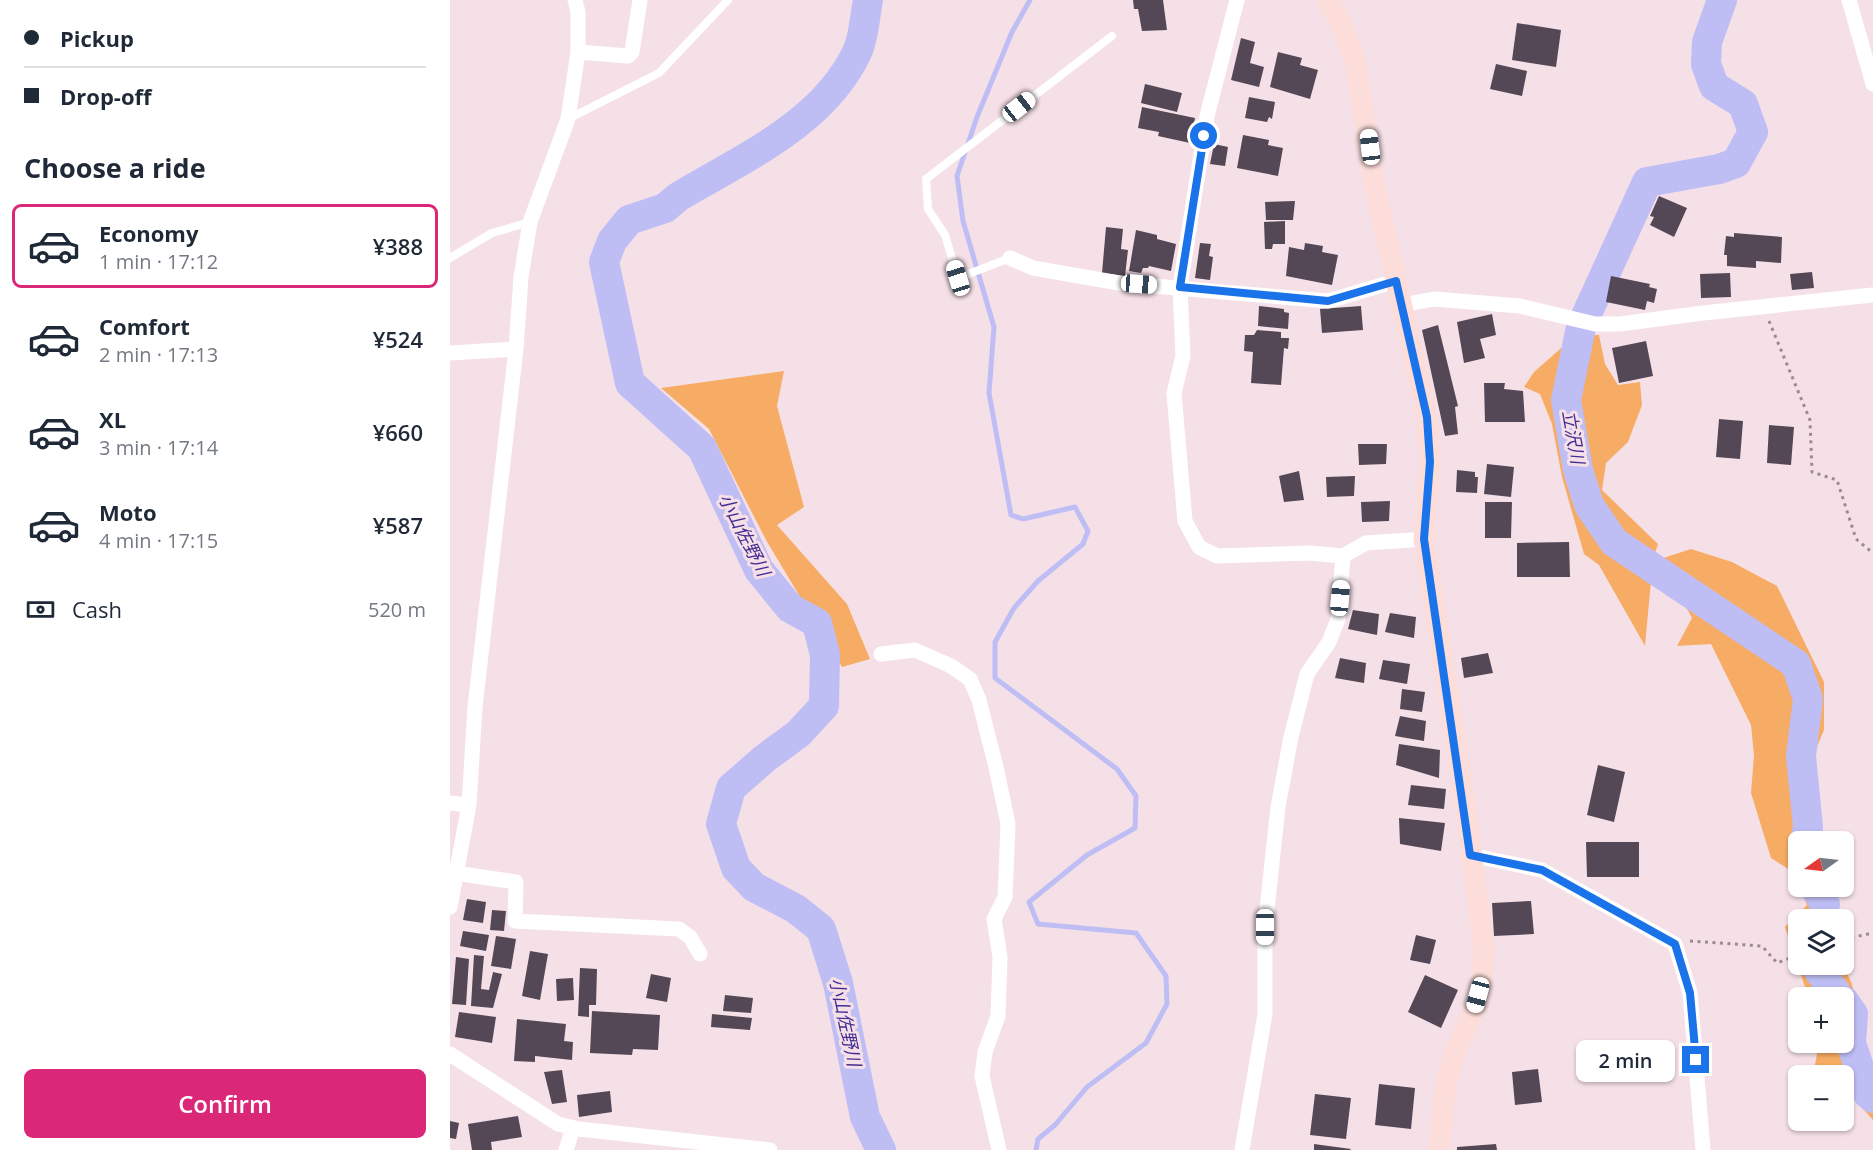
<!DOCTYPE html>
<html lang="en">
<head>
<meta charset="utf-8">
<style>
  body { margin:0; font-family:"Open Sans","Noto Sans JP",sans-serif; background:#f2f2f3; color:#1f2937; height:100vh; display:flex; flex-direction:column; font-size:22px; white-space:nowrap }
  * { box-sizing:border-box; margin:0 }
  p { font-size:20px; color:#747a83 }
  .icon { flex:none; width:33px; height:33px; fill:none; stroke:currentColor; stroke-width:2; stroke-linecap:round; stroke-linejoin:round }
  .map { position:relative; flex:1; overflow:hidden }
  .panel { display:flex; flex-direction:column; background:#fff; width:450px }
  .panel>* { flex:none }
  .hud { display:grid; align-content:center; height:132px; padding:0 24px; background:#fff }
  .needle { width:39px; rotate:256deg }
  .fabs { position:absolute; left:1338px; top:831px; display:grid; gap:12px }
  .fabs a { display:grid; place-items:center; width:66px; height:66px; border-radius:9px; background:#fff; box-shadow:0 2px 4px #0004; font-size:30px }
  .end { position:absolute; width:27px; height:27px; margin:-14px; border:8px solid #1a73e8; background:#fff; box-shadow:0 0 0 3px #fff }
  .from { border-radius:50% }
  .bubble { position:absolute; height:42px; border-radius:9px; background:#fff; box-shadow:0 2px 4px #0004; font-size:20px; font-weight:600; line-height:42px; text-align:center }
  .car { position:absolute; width:18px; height:36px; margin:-18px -9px; border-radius:8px; box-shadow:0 0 4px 2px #0007; background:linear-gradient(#fff 24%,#345 0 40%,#fff 0 76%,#345 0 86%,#fff 0) }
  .hud b { display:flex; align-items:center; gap:21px; height:57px; font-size:22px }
  .hud b+b { border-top:2px solid #e0e1e3 }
  .hud i { width:15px; height:15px; background:#1f2937 }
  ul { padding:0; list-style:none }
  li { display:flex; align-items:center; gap:18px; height:84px; margin:0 12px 9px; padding:0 12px; border:3px solid transparent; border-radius:9px }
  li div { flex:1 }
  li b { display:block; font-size:22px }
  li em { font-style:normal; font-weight:600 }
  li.current { border-color:#db2777 }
  li>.icon { width:54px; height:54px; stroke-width:1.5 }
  h2 { padding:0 24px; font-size:27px; line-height:72px }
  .pay { display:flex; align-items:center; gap:15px; height:66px; padding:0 24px; font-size:22px }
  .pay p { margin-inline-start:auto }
  .cta { display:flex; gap:12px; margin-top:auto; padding:12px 24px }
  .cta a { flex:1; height:69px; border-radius:9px; background:#db2777; color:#fff; font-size:24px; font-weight:600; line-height:69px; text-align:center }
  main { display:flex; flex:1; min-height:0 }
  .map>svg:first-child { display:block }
  .green { fill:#f7ac65 }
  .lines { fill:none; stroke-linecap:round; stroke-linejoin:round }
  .stream { stroke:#bebdf4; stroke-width:5 }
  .river { stroke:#bebdf4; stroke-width:30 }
  .building { fill:#544856 }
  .path { stroke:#9b8b91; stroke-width:3; stroke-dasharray:3 4.5; stroke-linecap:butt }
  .lane { stroke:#fff; stroke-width:8 }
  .street { stroke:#fff; stroke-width:15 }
  .secondary { stroke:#fcddd9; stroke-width:21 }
  .route { stroke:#1a73e8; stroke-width:8 }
  .labels { text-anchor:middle; stroke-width:6; stroke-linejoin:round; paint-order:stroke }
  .water-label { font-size:18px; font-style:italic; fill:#422d94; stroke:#f6e0e8 }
</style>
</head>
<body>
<main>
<section class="panel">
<div class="hud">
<b><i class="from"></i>Pickup</b>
<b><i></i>Drop-off</b>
</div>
<h2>Choose a ride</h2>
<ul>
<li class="current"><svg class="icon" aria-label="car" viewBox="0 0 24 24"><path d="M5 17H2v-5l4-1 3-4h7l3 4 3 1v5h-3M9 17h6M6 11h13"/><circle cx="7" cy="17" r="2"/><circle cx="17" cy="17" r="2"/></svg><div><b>Economy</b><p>1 min · 17:12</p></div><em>¥388</em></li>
<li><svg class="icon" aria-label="car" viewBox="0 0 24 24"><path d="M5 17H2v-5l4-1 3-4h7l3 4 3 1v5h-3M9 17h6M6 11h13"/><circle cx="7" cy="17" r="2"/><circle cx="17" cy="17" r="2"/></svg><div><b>Comfort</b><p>2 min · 17:13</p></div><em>¥524</em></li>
<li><svg class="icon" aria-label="car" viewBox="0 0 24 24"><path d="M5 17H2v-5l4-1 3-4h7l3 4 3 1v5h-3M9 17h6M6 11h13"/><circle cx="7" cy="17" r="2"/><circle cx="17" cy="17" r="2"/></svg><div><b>XL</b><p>3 min · 17:14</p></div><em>¥660</em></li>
<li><svg class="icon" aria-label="car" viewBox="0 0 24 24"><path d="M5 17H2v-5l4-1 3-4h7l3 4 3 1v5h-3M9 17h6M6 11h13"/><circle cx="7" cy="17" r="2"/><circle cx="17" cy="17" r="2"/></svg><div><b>Moto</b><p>4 min · 17:15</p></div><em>¥587</em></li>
</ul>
<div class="pay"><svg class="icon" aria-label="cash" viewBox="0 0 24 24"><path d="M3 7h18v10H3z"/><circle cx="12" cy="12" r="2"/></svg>Cash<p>520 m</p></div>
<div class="cta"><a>Confirm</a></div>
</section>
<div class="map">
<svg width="1423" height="1150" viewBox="0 0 1423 1150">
  <rect width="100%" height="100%" fill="#f6e0e8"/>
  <path class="green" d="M1126,335h23l6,29 13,21 22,-3 2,23 -14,37 -22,21 -4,27 56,54 -5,15 -8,87 -46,-81 -15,-11 -22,-77 -10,-53 -12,-30 -16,-7 10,-15z
    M334,371l-7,35 27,101 -27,18 70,79 23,55 -28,8 -76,-127 -57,-111 -48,-41z
    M1241,549l41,13 45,24 47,96v48l-16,38 5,73 -15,1v40l-2,-8 -25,-16 -20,-65 3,-38 -3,-30 -40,-81 -34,2 15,-28 -32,-59z
    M1350,887h32l-1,32 -33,1v44l45,1 9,19 9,50 12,29v57l-29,-32v-12l-31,-1 6,-32 25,-1v-44l-36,-2 -23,-69 22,-22z"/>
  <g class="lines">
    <path class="stream" d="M580,0l-18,32 -35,85 -20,59 6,45 31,106 -5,66 22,122 12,4 52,-12 13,24 -5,13 -45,37 -24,27 -19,34v36l122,91 19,27 -1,32 -48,27 -58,47 9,22 98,9 30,43 1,28 -21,39 -59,44 -32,38 -17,14 -2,11"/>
    <path class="river" d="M418,0c-3,15 -4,36 -10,50 -33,73 -115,108 -180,147l-13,11 -36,12 -17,21 -8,21 26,121 72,65 57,122 31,38 27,15 8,32 -1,51 -26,28 -34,25 -33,29 -10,36 15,44 18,19 42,22 25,20 17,54 27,134 16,33
      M1272,0l-15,42 -1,22 8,22 29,18 10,28 -17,31 -17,6 -72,13 -66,145 -15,73 12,70 11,35 25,37 182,122 12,35 -7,57 7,71 -3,15
      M1364,886l11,18 -3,16
      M1369,964v7l21,27
      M1394,1001l9,13 -2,29 17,51 5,4"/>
  </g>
  <path class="building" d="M683,0h30l4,30 -25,1 -4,-22h-4z
    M1067,23l44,7 -5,37 -44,-7z
    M791,38l14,4 -5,21 14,4 -5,20 -28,-7z
    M828,52l24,6 -2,7 18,5 -8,29 -40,-12z
    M1046,64l31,7 -5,25 -32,-7z
    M695,84l37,9 -5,19 -36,-9z
    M799,97l26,5 -3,17 -3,-2 -2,5 -22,-4z
    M692,107l53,11 -5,25 -32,-7 1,-4 -21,-4z
    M793,135l26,5 -1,5 15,3 -5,28 -41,-8z
    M764,144l14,3 -3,19 -15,-2z
    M1209,196l28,12 -13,29 -24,-12 4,-8 -4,-1z
    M845,201l-2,19h-27l-1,-18z
    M835,221v23h-12l-1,5h-7l-1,-27z
    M656,227l17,2 -2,20 7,1 -3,26 -23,-3z
    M686,230l21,5v4l19,5 -5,27 -22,-5 -1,2h-5l-2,5 -12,-2z
    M1284,233l48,4 -1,26 -25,-2v7l-29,-2v-11h-3l2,-19 8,1z
    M750,243l11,1 -2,12 4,1 -3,23 -15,-2z
    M855,243l18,3 -1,6 16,3 -6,30 -46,-9 3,-29 15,3z
    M1362,272l2,16 -22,2 -2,-16z
    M1280,273l1,24 -30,1 -1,-24z
    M1161,276l39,8 -1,3 8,2 -3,14 -7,-2 -2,9 -39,-8z
    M809,306l25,3v3l5,1 -1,16 -30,-3z
    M911,306l2,24 -41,3 -2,-24z
    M1042,314l4,21 -16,4 5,19 -21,5 -7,-41z
    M988,325l20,81 -3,1 3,27 -13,2 -23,-106z
    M807,330l24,2v6h8l-1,11 -4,-1 -3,37 -30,-2 2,-31 -9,-1 1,-16h9z
    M1196,341l7,35 -34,7 -7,-35z
    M1034,383h21l-1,6 19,2 2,31h-40z
    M1269,419l24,2 -3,38 -24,-2z
    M1319,425l25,2 -3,38 -24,-2z
    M908,444h29l-1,20 -27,1z
    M1037,464l27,3 -3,30 -27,-3z
    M1007,470l18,2v5h3l-1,16 -21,-1z
    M849,471l5,29 -20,2 -5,-26z
    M905,476l-1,20 -27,1 -1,-20z
    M940,501l-1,20 -27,1 -1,-20z
    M1035,502h27l-1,36h-26z
    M1119,542l1,35h-53v-34z
    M903,610l26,4 -2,21 -29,-6z
    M940,613l26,4 -2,21 -29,-6z
    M1038,653l5,20 -29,5 -3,-20z
    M890,658l26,5 -2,20 -29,-5z
    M933,660l27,4 -3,20 -28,-5z
    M952,689l23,3 -3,20 -22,-3z
    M950,716l26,5 -2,20 -29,-5z
    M949,744l41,6 -1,28 -43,-13z
    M1148,765l27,7 -11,50 -27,-7z
    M961,785l35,4 -2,20 -36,-4z
    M949,818l46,5 -4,28 -41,-7z
    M1136,842h53v35h-52z
    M17,899l19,3 -3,21 -20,-3z
    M1081,901l3,33 -40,2 -2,-33z
    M42,910l14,1 -2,20 -14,-1z
    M13,931l26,4 -3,16 -26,-5z
    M966,935l20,5 -6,24 -20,-4z
    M46,936l20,3 -5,30 -20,-3z
    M80,951l18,3 -8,46 -18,-4z
    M24,955l10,1 -3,33 8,1 4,-18 9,2 -9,34 -22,-2z
    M6,957l13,2 -3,46 -14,-1z
    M130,968l17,1 -1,36h-7v12l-11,-1z
    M201,974l20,4 -4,24 -21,-4z
    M975,975l33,15 -17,38 -33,-16z
    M123,978l1,22 -17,1 -1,-22z
    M275,995l28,3 -2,15 -28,-2z
    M142,1011l68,4 -2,35 -25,-1 -1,6 -42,-2z
    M9,1012l37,5 -4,26 -37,-6z
    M262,1014l40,4 -2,12 -39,-3z
    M67,1019l49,5 -2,17 9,1 -1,18 -37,-4v6l-21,-1z
    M1088,1069l4,33 -27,3 -3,-33z
    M112,1070l5,32 -15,2 -8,-32z
    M929,1084l36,4 -4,41 -36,-4z
    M160,1091l2,21 -33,5 -2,-22z
    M865,1094l36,4 -5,41 -36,-4z
    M68,1116l4,21 -31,5 1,8h-20l-4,-26z
    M0,1121l9,2 -3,16 -6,-1z
    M864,1144l37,5 -1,1h-36z
    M1046,1144l1,6h-40v-3z"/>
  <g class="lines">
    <path class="path" d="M1319,321l41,99 2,52 25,8 19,59 17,14
      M1394,939l29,-6
      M1240,941l72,5 15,17 21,-8"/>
    <path class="lane" d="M118,119l91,-46 69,-73
      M0,258l42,-25 38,-11
      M560,258l-52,20 -13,-43 -17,-26 -2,-30 186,-143"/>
    <path class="street" d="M787,0l-30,116 -27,171 3,69 -9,37 11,128 14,26 18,9 92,-3 34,3 23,-13 58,-4
      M1399,0l24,84
      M128,52l50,4 4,-4 8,-52
      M560,258l23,10 86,15 209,18 68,-20
      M952,305l32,-6 86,7 75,18h25l83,-11 170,-18
      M0,353l66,-4
      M431,654l34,-4 36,16 19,13 9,21 17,67 12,57 -3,73 -11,22 6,38 -2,59 -13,36 -3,24 17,74
      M0,803l19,2
      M1020,855l72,15 133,74 15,49 13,157
      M5,873l61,9 -1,39 164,8 11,8 10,17
      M0,907l19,-102 6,-98 41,-358 5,-72 9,-55 38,-103 10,-67v-40l-3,-12
      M0,1054l108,70 21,5 191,21
      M116,1150l7,-22
      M792,1150l23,-136v-86l13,-121 13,-70 16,-63 22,-32 9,-23 5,-63"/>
    <path class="secondary" d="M877,0l15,25 14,40 18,118 53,234 3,45 -6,77 42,272 18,138 -2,32 -8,29 -20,45 -8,30 -7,65"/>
  </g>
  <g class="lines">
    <path class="route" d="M754,136l-24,151 148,14 68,-20 31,136 3,45 -6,77 46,316 72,15 133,74 15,49 6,67"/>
  </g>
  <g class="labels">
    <g class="water-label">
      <text transform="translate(1123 437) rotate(80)" y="6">立沢川</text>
      <text transform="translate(294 535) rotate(63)" y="6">小山佐野川</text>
      <text transform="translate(395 1022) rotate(78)" y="6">小山佐野川</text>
    </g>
  </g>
</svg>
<div class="fabs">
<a><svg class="needle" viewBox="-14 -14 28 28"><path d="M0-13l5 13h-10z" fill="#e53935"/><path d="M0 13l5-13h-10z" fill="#747a83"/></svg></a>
<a><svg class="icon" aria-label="layers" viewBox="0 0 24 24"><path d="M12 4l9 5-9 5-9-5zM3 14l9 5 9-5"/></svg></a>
<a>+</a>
<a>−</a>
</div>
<i class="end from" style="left:754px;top:136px"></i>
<i class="end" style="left:1246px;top:1060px"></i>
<div class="bubble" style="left:1126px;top:1040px;width:99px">2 min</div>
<i class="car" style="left:569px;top:107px;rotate:52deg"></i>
<i class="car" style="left:920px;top:147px;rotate:353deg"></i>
<i class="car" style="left:508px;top:278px;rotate:343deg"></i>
<i class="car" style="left:689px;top:284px;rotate:94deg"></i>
<i class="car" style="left:890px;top:598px;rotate:5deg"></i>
<i class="car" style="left:815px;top:927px;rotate:180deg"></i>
<i class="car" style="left:1028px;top:995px;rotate:195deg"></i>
</div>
</main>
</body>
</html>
